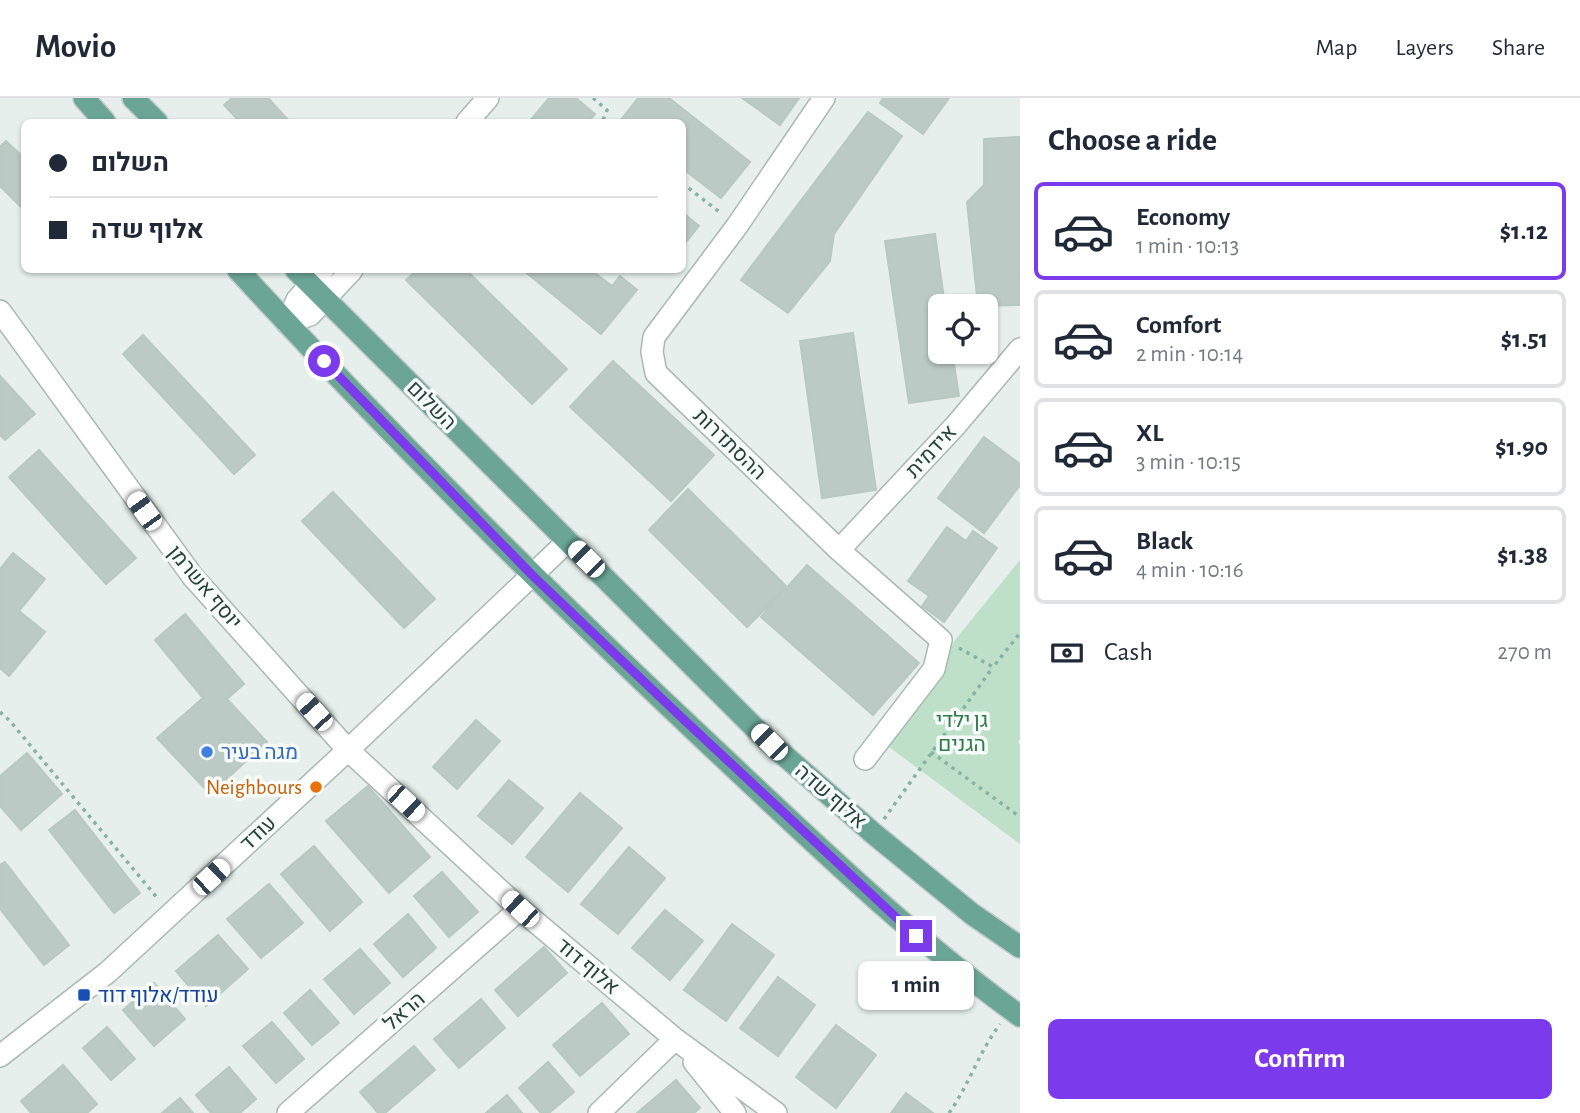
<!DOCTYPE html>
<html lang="en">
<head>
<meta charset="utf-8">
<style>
  body { margin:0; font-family:"Alegreya Sans",Heebo,sans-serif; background:#f2f2f3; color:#1f2937; height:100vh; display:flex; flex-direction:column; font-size:26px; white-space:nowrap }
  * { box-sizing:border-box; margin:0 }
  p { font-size:23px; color:#747a83 }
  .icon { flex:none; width:38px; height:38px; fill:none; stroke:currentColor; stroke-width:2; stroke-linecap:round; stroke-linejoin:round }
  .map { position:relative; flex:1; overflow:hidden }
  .panel { display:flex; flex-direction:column; background:#fff; width:560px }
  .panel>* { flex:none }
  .top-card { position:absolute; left:21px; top:21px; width:665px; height:154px; border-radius:10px; box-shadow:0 2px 5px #0004; display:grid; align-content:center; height:154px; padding:0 28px; background:#fff }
  .buttons { position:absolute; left:928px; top:196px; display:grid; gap:14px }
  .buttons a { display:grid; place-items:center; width:70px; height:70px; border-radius:10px; background:#fff; box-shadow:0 2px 5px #0004; font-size:35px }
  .end { position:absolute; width:32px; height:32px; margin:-16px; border:9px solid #7c3aed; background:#fff; box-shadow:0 0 0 4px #fff }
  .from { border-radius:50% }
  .bubble { position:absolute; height:49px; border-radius:10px; background:#fff; box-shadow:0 2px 5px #0004; font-size:23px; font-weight:600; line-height:49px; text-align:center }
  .car { position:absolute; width:21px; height:42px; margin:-21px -10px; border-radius:9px; box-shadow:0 0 5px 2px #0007; background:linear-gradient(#fff 24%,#345 0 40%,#fff 0 76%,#345 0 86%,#fff 0) }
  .top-card b { display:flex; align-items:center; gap:24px; height:66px; font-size:26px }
  .top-card b+b { border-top:2px solid #e0e1e3 }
  .top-card i { width:18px; height:18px; background:#1f2937 }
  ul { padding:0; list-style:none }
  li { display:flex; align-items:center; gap:21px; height:98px; margin:0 14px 10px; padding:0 14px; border:4px solid #e0e1e3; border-radius:10px }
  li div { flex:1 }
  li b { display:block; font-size:26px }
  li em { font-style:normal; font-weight:600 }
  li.active { border-color:#7c3aed }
  li>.icon { width:63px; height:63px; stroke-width:1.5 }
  h2 { padding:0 28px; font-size:32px; line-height:84px }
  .pay { display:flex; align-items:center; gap:18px; height:77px; padding:0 28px; font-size:26px }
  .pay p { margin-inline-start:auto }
  .action { display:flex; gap:14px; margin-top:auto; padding:14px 28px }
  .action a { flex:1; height:80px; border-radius:10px; background:#7c3aed; color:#fff; font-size:28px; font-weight:600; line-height:80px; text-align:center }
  header { display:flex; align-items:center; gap:42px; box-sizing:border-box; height:98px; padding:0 35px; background:#fff; border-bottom:2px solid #e0e1e3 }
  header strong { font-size:33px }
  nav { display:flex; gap:38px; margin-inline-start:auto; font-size:24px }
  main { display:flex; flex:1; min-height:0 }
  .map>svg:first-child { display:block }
  .green { fill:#bfe0c8 }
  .building { fill:#bbcac4; stroke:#b8c9c2; stroke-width:2 }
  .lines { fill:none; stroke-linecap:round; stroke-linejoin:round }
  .minor-casing { stroke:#a8b8b2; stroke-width:24 }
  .major-casing { stroke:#c2cac8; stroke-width:24 }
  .path { stroke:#86b3a5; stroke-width:3.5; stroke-dasharray:3.5 5; stroke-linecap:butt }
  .minor { stroke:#fff; stroke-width:21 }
  .major { stroke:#6aa596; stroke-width:21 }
  .route { stroke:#7c3aed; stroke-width:9 }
  .shop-dot { fill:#3f7fe0; stroke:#f7fbf9; stroke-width:2.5 }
  .food-dot { fill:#e8710a; stroke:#f7fbf9; stroke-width:2.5 }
  .transit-dot { fill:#1a4fb4; stroke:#f7fbf9; stroke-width:2.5 }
  .labels { text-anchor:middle; stroke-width:7; stroke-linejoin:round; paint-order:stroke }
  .street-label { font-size:21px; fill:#24423a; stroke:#f7fbf9 }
  .park-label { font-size:21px; fill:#2d7a4b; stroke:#f7fbf9 }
  .shop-label { font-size:21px; fill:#366cbe; stroke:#f7fbf9; text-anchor:start }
  .food-label { font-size:21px; fill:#c56008; stroke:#f7fbf9; text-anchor:end }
  .transit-label { font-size:21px; fill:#164399; stroke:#f7fbf9; text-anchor:start }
</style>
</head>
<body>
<header>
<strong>Movio</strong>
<nav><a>Map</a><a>Layers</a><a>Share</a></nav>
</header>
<main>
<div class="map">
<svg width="1020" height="1015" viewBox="0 0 1020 1015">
  <rect width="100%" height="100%" fill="#e6efeb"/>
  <path class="green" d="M1020,462v179l-2,3 2,2v100l-131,-97 66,-107z"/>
  <path class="building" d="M232,0h36l22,24h-50l-16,-17z
    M549,0h27l19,16 -7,8h-59z
    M638,0h31l81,64 -29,36 -39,-30v-46h-57l-4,-2z
    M742,0h57l-19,27z
    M883,0h66l-26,36 -43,-31z
    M868,14l34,24 -68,98 -4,27 -42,52 -47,-33z
    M1020,39v168l-42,1 -11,-104 17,-17v-46z
    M6,43l18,17v52l-24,-24v-39z
    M682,114l17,14 -17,21z
    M935,136l10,72h-5v46h12l7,44 -50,7 -24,-162z
    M417,172h49l101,99 -35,35 -126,-124z
    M523,172h68l21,16 8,-10 17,14 -36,44z
    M853,235l23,157 -54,8 -22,-157z
    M143,237l112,120 -21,19 -111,-120z
    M613,263l101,94 -43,46 -101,-94z
    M0,278l35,38 -30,26 -5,-5z
    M984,339l36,27v21l-36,48 -46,-35z
    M39,352l97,108 -30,26 -97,-107z
    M688,391l99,98 -40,40 -98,-97z
    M333,394l102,107 -31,29 -102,-107z
    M947,429l19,14 7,-10 24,17 -53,74 -22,-16 7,-10 -21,-15z
    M13,455l32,26 -26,32 26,21 -36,44 -9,-8v-99z
    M807,467l112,98 -46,52 -112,-98z
    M185,516l59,70 -17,15 40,43 -57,52 -53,-56 46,-40 -48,-58z
    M476,622l24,21 -43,48 -24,-22z
    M27,655l35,41 -41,36 -21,-24v-30z
    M509,682l34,28 -31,36 -34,-28z
    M368,688l62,71 -41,36 -63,-72z
    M580,695l42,35 -54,64 -42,-35z
    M75,712l65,83 -26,20 -65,-83z
    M314,748l48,56 -32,29 -49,-57z
    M629,749l36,31 -47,56 -37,-30z
    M5,764l64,83 -25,20 -44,-56v-44z
    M442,774l36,40 -29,25 -35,-41z
    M269,786l34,39 -42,35 -34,-39z
    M665,812l38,31 -33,39 -38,-32z
    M408,816l28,34 -33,29 -29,-33z
    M732,826l42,31 -48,66 -42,-31z
    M218,837l30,34 -42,37 -30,-35z
    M544,849l23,26 -49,43 -23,-26z
    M360,851l30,34 -36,31 -30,-35z
    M778,879l37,28 -37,51 -38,-28z
    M154,885l31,36 -31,27 -31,-36z
    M310,892l29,33 -27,22 -28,-32z
    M481,901l24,29 -46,40 -25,-29z
    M602,905l27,31 -49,42 -27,-31z
    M272,924l32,37 -28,24 -33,-37z
    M836,927l40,30 -40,53 -40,-31z
    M107,929l28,32 -24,21 -28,-32z
    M414,948l21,24 -50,43h-7l-18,-21z
    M548,964l26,30 -25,21h-8l-22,-25z
    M63,967l34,39 -10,9h-56l-10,-12z
    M229,969l27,32 -16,14h-29l-15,-18z
    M676,982l24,28 -6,5h-57z
    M906,995l27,20h-42z
    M507,997l15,18h-36z
    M180,1000l13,15h-31z"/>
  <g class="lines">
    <defs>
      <path id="minor" d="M824,0l-87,128 -83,111 -2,15 4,21 183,177 102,90 -7,29 -69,90
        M467,24l21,-24
        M0,213l193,266 155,173 172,159 155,130 101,74
        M287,225l23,-8 42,-45
        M287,225l10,-23 26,-30
        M839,452l117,-125 64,-76
        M0,958l108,-84 240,-222 220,-209
        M694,964l41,51
        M288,1015l232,-204
        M599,1015l76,-74"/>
      <path id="major" d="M84,0l21,24
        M133,0l24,24
        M238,172c152,165 311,324 475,478 99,93 197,188 307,268
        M296,172l473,472 105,92 98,80 48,33"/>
    </defs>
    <use href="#minor" class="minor-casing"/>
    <use href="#major" class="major-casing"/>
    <path class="path" d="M593,0l14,12 -4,10 4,2
      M682,85l40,31
      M959,550l34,19 27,-34
      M0,614l10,9 149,179
      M931,654l89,65
      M884,721l109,-152
      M949,1015c20,-28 30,-61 51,-89"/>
    <use href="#minor" class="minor"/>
    <use href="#major" class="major"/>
  </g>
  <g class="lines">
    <path class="route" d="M324,263l208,214 148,141 236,220"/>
  </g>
  <circle class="shop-dot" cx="207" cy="654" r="7"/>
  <circle class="food-dot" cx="316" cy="689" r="7"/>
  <rect class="transit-dot" x="77" y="890" width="14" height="14" rx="3.5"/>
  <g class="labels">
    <g class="street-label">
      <text transform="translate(432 307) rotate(45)" y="7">השלום</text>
      <text transform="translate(730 346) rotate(44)" y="7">ההסתדרות</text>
      <text transform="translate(931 353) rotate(-47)" y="7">אידמית</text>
      <text transform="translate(205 489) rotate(50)" y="7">יוסף אשרמן</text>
      <text transform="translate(831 698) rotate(41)" y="7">אלוף שדה</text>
      <text transform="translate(258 735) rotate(-43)" y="7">עודד</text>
      <text transform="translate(588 868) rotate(40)" y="7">אלוף דוד</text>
      <text transform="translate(404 913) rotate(-41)" y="7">הראל</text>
    </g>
    <g class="park-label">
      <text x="962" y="629">גן ילדי<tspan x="962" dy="24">הגנים</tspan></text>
    </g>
    <g class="shop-label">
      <text x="221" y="661">מגה בעיר</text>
    </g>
    <g class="food-label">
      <text x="302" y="696">Neighbours</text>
    </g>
    <g class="transit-label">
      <text x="98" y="904">עודד/אלוף דוד</text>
    </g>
  </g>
</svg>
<div class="buttons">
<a><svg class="icon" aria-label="locate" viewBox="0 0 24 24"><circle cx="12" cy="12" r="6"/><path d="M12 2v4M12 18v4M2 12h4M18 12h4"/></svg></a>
</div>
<i class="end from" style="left:324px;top:263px"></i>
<i class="end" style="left:916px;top:838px"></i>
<div class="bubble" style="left:858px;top:863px;width:116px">1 min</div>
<i class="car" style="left:144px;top:413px;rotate:324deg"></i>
<i class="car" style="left:586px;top:461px;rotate:315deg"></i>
<i class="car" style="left:314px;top:614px;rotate:318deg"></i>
<i class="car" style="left:769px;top:644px;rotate:315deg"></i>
<i class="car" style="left:406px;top:705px;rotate:133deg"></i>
<i class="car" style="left:211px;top:779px;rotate:47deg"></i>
<i class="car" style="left:520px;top:811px;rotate:313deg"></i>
<div class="top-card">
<b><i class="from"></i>השלום</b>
<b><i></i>אלוף שדה</b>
</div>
</div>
<section class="panel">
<h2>Choose a ride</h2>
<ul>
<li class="active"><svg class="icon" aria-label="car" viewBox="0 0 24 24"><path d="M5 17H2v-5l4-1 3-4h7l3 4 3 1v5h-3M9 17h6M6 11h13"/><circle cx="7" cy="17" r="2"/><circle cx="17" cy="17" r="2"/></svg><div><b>Economy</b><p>1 min · 10:13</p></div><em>$1.12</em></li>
<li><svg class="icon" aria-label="car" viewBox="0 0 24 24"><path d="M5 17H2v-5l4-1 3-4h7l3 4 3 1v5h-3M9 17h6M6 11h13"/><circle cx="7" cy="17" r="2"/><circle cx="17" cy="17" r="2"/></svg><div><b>Comfort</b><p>2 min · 10:14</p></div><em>$1.51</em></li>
<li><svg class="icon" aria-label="car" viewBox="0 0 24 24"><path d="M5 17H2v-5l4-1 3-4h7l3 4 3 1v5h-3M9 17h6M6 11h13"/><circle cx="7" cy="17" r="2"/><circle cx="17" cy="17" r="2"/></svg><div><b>XL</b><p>3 min · 10:15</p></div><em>$1.90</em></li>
<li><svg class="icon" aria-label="car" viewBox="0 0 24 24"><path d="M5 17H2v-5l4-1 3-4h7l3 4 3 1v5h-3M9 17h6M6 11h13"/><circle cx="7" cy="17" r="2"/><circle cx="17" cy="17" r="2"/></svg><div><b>Black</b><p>4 min · 10:16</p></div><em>$1.38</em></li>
</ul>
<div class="pay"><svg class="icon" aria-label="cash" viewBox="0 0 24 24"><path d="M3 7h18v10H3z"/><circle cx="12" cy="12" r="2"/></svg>Cash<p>270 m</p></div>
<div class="action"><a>Confirm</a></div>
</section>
</main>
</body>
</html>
